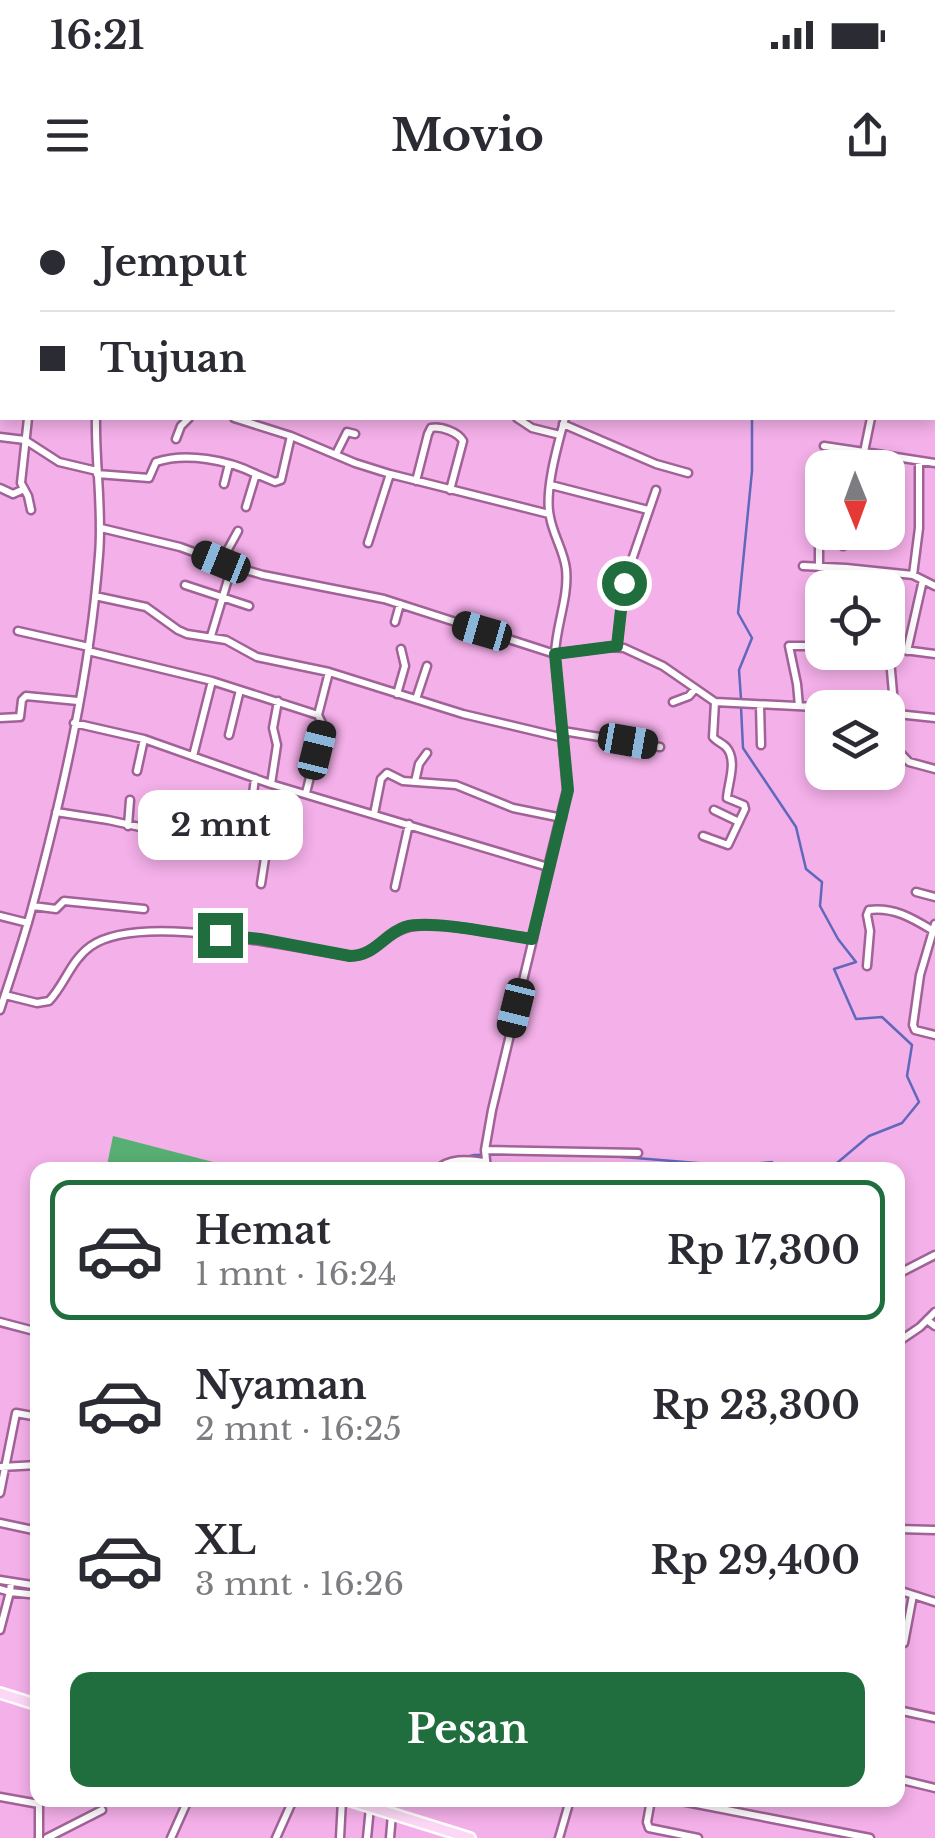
<!DOCTYPE html>
<html lang="id">
<head>
<meta charset="utf-8">
<style>
  body { margin:0; font-family:"Libre Baskerville",serif; background:#f2f2f3; color:#2b2b33; height:100vh; display:flex; flex-direction:column; font-size:38px; white-space:nowrap }
  * { box-sizing:border-box; margin:0 }
  p { font-size:32px; color:#7c7c81 }
  .icon { flex:none; width:55px; height:55px; fill:none; stroke:currentColor; stroke-width:2; stroke-linecap:round; stroke-linejoin:round }
  .map { position:relative; flex:1; overflow:hidden }
  .details { position:absolute; left:30px; top:962px; width:875px; height:645px; display:flex; flex-direction:column; background:#fff; border-radius:20px; box-shadow:0 5px 15px #0003 }
  .details>* { flex:none }
  .banner { position:absolute; left:0px; top:0px; width:935px; height:220px; box-shadow:0 5px 15px #0003; display:grid; align-content:center; height:220px; padding:0 40px; background:#fff }
  .needle { width:65px; rotate:179deg }
  .buttons { position:absolute; left:805px; top:250px; display:grid; gap:20px }
  .buttons a { display:grid; place-items:center; width:100px; height:100px; border-radius:20px; background:#fff; box-shadow:0 5px 15px #0003; font-size:50px }
  .end { position:absolute; width:45px; height:45px; margin:-22px; border:12px solid #206e3d; background:#fff; box-shadow:0 0 0 5px #fff }
  .from { border-radius:50% }
  .bubble { position:absolute; height:70px; border-radius:20px; background:#fff; box-shadow:0 5px 15px #0003; font-size:32px; font-weight:700; line-height:70px; text-align:center }
  .car { position:absolute; width:30px; height:60px; margin:-30px -15px; border-radius:12px; box-shadow:0 0 8px 2px #0007; background:linear-gradient(#222 24%,#8ab4d8 0 40%,#222 0 76%,#8ab4d8 0 86%,#222 0) }
  .banner b { display:flex; align-items:center; gap:35px; height:95px; font-size:38px }
  .banner b+b { border-top:2px solid #e1e1e2 }
  .banner i { width:25px; height:25px; background:#2b2b33 }
  ul { padding:18px 0 0; list-style:none }
  li { display:flex; align-items:center; gap:30px; height:140px; margin:0 20px 15px; padding:0 20px; border:5px solid transparent; border-radius:20px }
  li div { flex:1 }
  li b { display:block; font-size:38px }
  li em { font-style:normal; font-weight:700 }
  li.on { border-color:#206e3d }
  li>.icon { width:90px; height:90px; stroke-width:1.5 }
  .action { display:flex; gap:20px; margin-top:auto; padding:20px 40px }
  .action a { flex:1; height:115px; border-radius:20px; background:#206e3d; color:#fff; font-size:40px; font-weight:700; line-height:115px; text-align:center }
  .status { display:flex; justify-content:space-between; align-items:center; height:70px; padding:0 50px; background:#fff; direction:ltr }
  .status svg { height:28px; fill:currentColor }
  header { display:flex; justify-content:space-between; align-items:center; height:130px; padding:0 40px; background:#fff; font-size:45px; font-weight:700 }
  .map>svg:first-child { display:block }
  .green { fill:#57af73 }
  .lines { fill:none; stroke-linecap:round; stroke-linejoin:round }
  .stream { stroke:#6068bc; stroke-width:2.5 }
  .minor-casing { stroke:#a06297; stroke-width:11 }
  .major-casing { stroke:#fff; stroke-width:14 }
  .minor { stroke:#fff; stroke-width:6 }
  .major { stroke:#fdd8f6; stroke-width:9 }
  .route { stroke:#206e3d; stroke-width:12 }
</style>
</head>
<body>
<div class="status"><b>16:21</b><svg viewBox="0 0 49 12"><path d="M0 12V9h3v3zM5 12V6h3v6zM10 12V3h3v9zM15 12V0h3v12zM26 1h20v11H26zM47 4h2v5h-2z"/></svg></div>
<header><svg class="icon" aria-label="menu" viewBox="0 0 24 24"><path d="M4 6h16M4 12h16M4 18h16"/></svg>Movio<svg class="icon" aria-label="share" viewBox="0 0 24 24"><path d="M12 15V3M7 8l5-5 5 5M5 13v7h14v-7"/></svg></header>
<div class="map">
<svg width="935" height="1638" viewBox="0 0 935 1638">
  <rect width="100%" height="100%" fill="#f4b0e9"/>
  <path class="green" d="M113,936l131,34h-138z"/>
  <g class="lines">
    <path class="stream" d="M754,0v2
      M741,499l-2,-29 13,-32 -14,-25 14,-142v-53
      M741,507l2,41 53,79 10,42 16,13 -2,24 18,33 18,23 -22,7 22,50 26,-2 30,28 -5,31 12,26 -17,21 -33,13 -32,27 5,7
      M611,956l123,10 38,-4 5,8
      M466,957l8,-2 79,-1"/>
    <defs>
      <path id="minor" d="M51,0l9,2
        M138,0l5,2
        M541,0l7,2
        M771,0l43,2
        M872,0l13,2
        M14,2l1,-2
        M160,2l1,-2
        M487,2v-2
        M642,2l1,-2
        M826,2l1,-2
        M917,2l1,-2
        M932,15h3
        M0,45l2,-8
        M932,45h3
        M0,66l2,1
        M932,112h3
        M932,171l3,1
        M28,218l-7,65 7,13 3,14
        M234,218l57,18 64,27 35,11 159,40
        M517,218l15,10 28,7
        M871,218l-7,34 71,11
        M563,224l93,40 32,9
        M0,237l25,3 34,22 38,9
        M176,239l5,-13 8,-8
        M824,246l40,6
        M336,254l11,-22 8,2
        M844,268v-19
        M97,274l52,4 7,-16c30,-10 72,-2 100,12
        M416,281l12,-47 3,-6c10,-2 27,4 32,13l-13,49
        M224,284l5,-20
        M551,285l97,25
        M0,288l13,6 11,-5
        M246,307l10,-33 19,8 6,-2 10,-44
        M101,328l79,19 52,19 31,9 121,24 171,55 54,-7 15,1 39,18 52,36 120,6
        M819,338v29
        M368,343l22,-69
        M843,346v-14
        M221,362l17,-31
        M803,366l43,2 67,7 22,11
        M913,375l6,-47v-67
        M185,385l64,21
        M95,396l51,11 32,23 9,4 39,6 31,17 72,15 134,42 101,24
        M395,422l5,-18
        M18,431l71,16
        M211,436l21,-70
        M617,446l7,-63 32,-93
        M889,448l4,45 -1,20
        M889,448l46,6
        M88,451l124,30 106,34 5,10 -17,68
        M907,451l16,-71
        M397,494l8,-28 -4,-17
        M416,499l11,-33
        M673,502l16,-6 6,-7
        M760,505l1,40
        M799,506l-2,-22 -8,-38h33
        M888,513l47,5
        M318,515l11,-43
        M0,518l20,-1 2,-17 4,-4 52,5
        M563,531l97,16
        M229,535l11,-45
        M890,542l19,20 26,7
        M193,556l19,-75
        M137,571l7,-32
        M415,582l4,-18 8,-11
        M271,584l6,-39 -4,-17 5,-27
        M714,610l25,12
        M56,612l52,8 155,34 2,4 -4,26
        M374,614l7,-35 6,-6 16,8 53,4 57,23 49,10
        M244,617l3,-19 6,-4 2,-16
        M128,626l2,-26
        M703,636l25,9 17,-36 -1,-4 -17,-7c1,-15 11,-38 -1,-51 -4,-4 -10,-6 -13,-10l2,-35
        M548,667l19,-77 -12,-136c1,-29 14,-57 11,-85 -2,-18 -13,-34 -16,-52 -6,-26 8,-73 15,-99
        M395,687l14,-63
        M916,692l19,5
        M33,706l23,3 8,-8 80,8
        M0,716l28,7
        M935,724l-15,51 -7,50 2,5 20,5
        M867,766l3,-35 -3,-16 2,-5c25,-3 43,8 63,20
        M5,795l32,8 12,-2c16,-17 22,-41 42,-55 50,-35 200,2 259,10 25,0 34,-22 56,-28 26,-9 96,7 127,11l15,-72 -277,-83 -127,-45 -70,-16
        M0,810c11,-34 23,-68 32,-102 31,-115 58,-234 67,-353 4,-46 -4,-92 -3,-137
        M485,950l7,-40 41,-171
        M437,970c13,-13 31,-10 48,-8
        M487,970l-2,-20 153,3
        M898,1074l37,-19
        M927,1120l8,6
        M0,1122l38,10
        M898,1142l22,-15 15,-15
        M1,1267l37,-2
        M0,1293l16,-80 22,4
        M0,1323l38,8
        M898,1329l37,1
        M0,1380l38,6
        M11,1382l-1,10 28,3
        M0,1389l10,3 -10,38
        M898,1390l37,12
        M898,1445l6,-2 9,-48
        M898,1510l37,8
        M898,1579l37,9
        M0,1597l39,7
        M651,1600l-4,22 2,6 49,10
        M676,1600l194,38
        M39,1638v-37
        M47,1638l55,-28
        M171,1638l17,-38
        M276,1638l17,-38
        M340,1638l2,-38
        M367,1638l3,-31
        M390,1638l2,-24
        M559,1638l11,-38"/>
      <path id="major" d="M0,1493l38,12
        M348,1600l122,38"/>
    </defs>
    <use href="#minor" class="minor-casing"/>
    <use href="#major" class="major-casing"/>
    <use href="#minor" class="minor"/>
    <use href="#major" class="major"/>
  </g>
  <g class="lines">
    <path class="route" d="M220,735l40,4 90,17c25,0 34,-22 55,-29 27,-8 97,8 127,12l36,-149 -13,-136 62,-8 7,-63"/>
  </g>
</svg>
<div class="buttons">
<a><svg class="needle" viewBox="-14 -14 28 28"><path d="M0-13l5 13h-10z" fill="#e53935"/><path d="M0 13l5-13h-10z" fill="#7c7c81"/></svg></a>
<a><svg class="icon" aria-label="locate" viewBox="0 0 24 24"><circle cx="12" cy="12" r="6"/><path d="M12 2v4M12 18v4M2 12h4M18 12h4"/></svg></a>
<a><svg class="icon" aria-label="layers" viewBox="0 0 24 24"><path d="M12 4l9 5-9 5-9-5zM3 14l9 5 9-5"/></svg></a>
</div>
<i class="end from" style="left:624px;top:383px"></i>
<i class="end" style="left:220px;top:735px"></i>
<div class="bubble" style="left:138px;top:590px;width:165px">2 mnt</div>
<i class="car" style="left:221px;top:362px;rotate:292deg"></i>
<i class="car" style="left:482px;top:431px;rotate:286deg"></i>
<i class="car" style="left:628px;top:541px;rotate:100deg"></i>
<i class="car" style="left:317px;top:550px;rotate:14deg"></i>
<i class="car" style="left:516px;top:808px;rotate:194deg"></i>
<div class="banner">
<b><i class="from"></i>Jemput</b>
<b><i></i>Tujuan</b>
</div>
<section class="details">
<ul>
<li class="on"><svg class="icon" aria-label="car" viewBox="0 0 24 24"><path d="M5 17H2v-5l4-1 3-4h7l3 4 3 1v5h-3M9 17h6M6 11h13"/><circle cx="7" cy="17" r="2"/><circle cx="17" cy="17" r="2"/></svg><div><b>Hemat</b><p>1 mnt · 16:24</p></div><em>Rp 17,300</em></li>
<li><svg class="icon" aria-label="car" viewBox="0 0 24 24"><path d="M5 17H2v-5l4-1 3-4h7l3 4 3 1v5h-3M9 17h6M6 11h13"/><circle cx="7" cy="17" r="2"/><circle cx="17" cy="17" r="2"/></svg><div><b>Nyaman</b><p>2 mnt · 16:25</p></div><em>Rp 23,300</em></li>
<li><svg class="icon" aria-label="car" viewBox="0 0 24 24"><path d="M5 17H2v-5l4-1 3-4h7l3 4 3 1v5h-3M9 17h6M6 11h13"/><circle cx="7" cy="17" r="2"/><circle cx="17" cy="17" r="2"/></svg><div><b>XL</b><p>3 mnt · 16:26</p></div><em>Rp 29,400</em></li>
</ul>
<div class="action"><a>Pesan</a></div>
</section>
</div>
</body>
</html>
